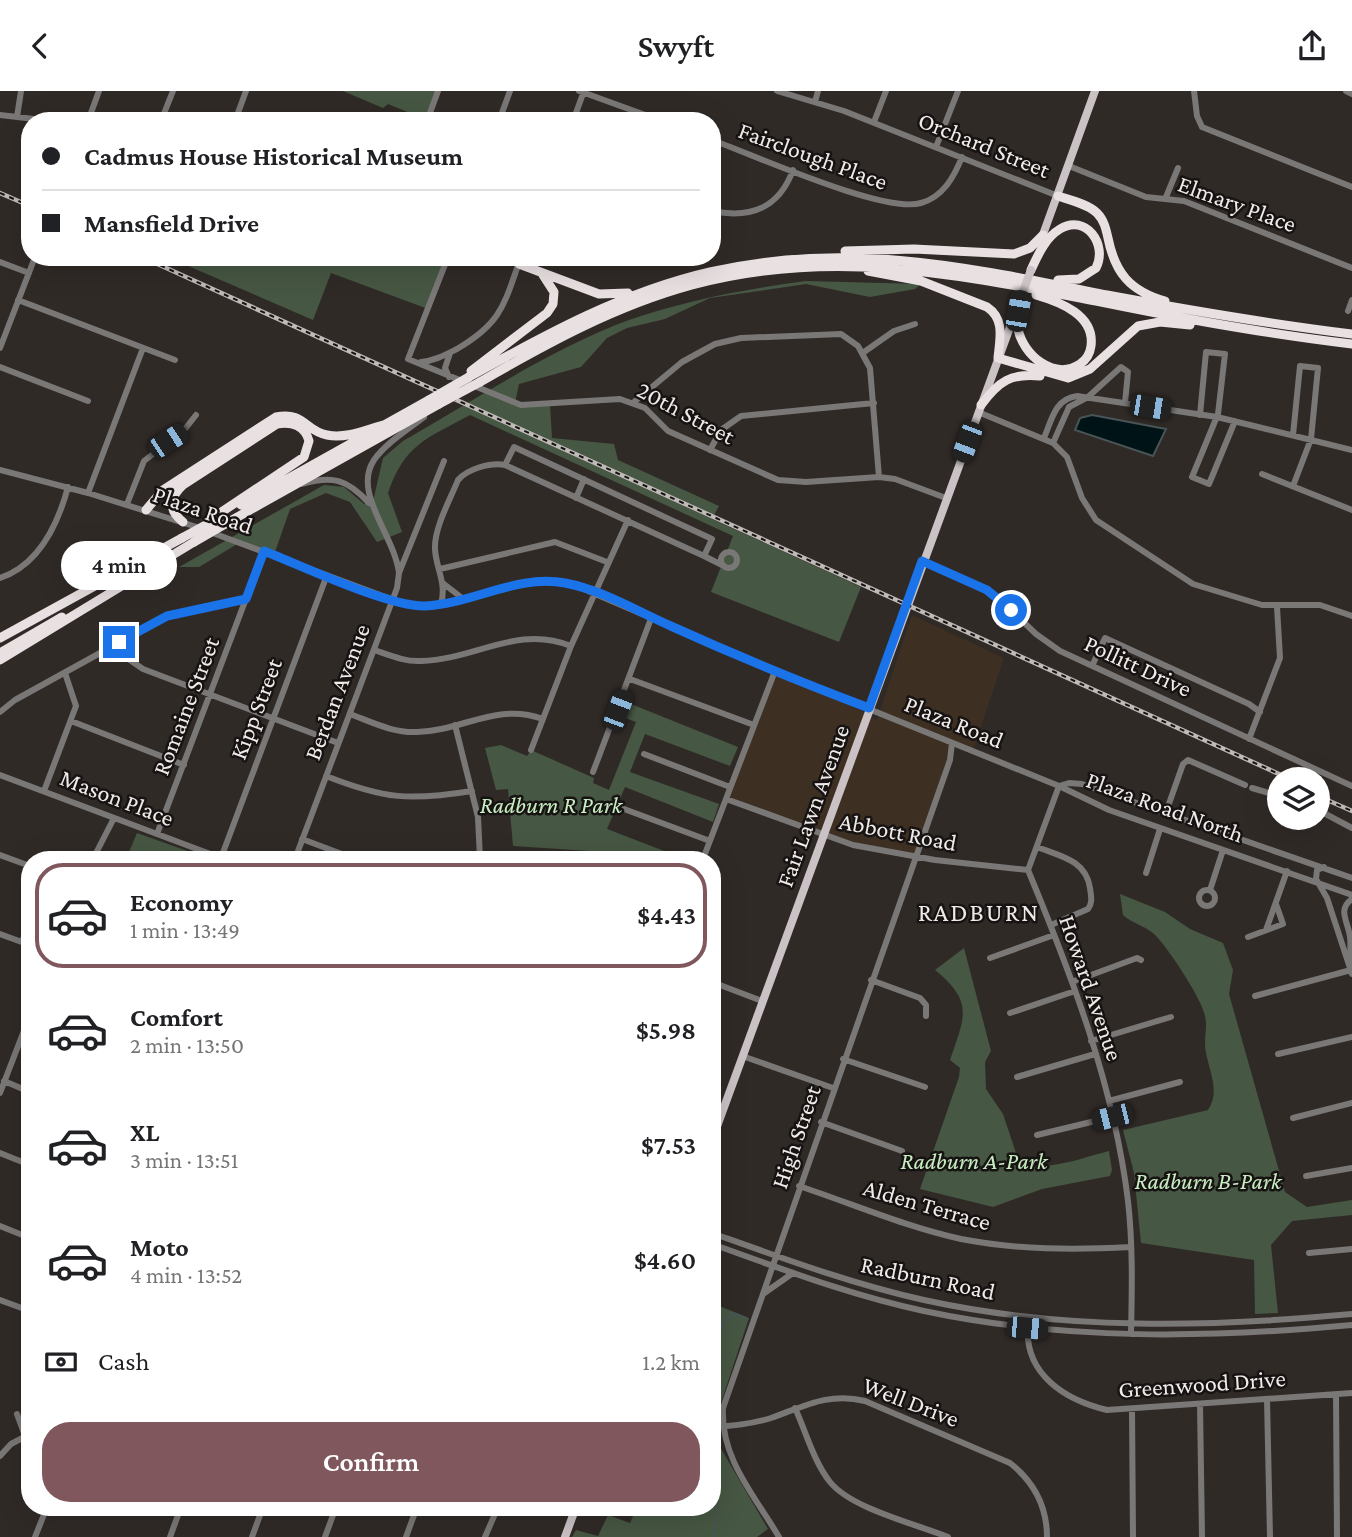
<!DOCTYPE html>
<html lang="en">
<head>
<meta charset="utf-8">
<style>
  body { margin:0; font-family:"Crimson Pro",serif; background:#f2f2f2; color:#202124; height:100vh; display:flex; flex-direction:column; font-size:26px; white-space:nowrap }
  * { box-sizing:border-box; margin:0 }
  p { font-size:23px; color:#757577 }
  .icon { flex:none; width:38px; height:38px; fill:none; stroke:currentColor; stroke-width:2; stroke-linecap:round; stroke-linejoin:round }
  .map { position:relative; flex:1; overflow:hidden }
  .details { position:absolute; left:21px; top:760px; width:700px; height:665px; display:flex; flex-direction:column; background:#fff; border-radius:28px; box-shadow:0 7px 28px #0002 }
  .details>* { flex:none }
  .banner { position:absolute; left:21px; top:21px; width:700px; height:154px; border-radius:28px; box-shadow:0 7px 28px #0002; display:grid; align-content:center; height:154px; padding:0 21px; background:#fff }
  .fabs { position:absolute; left:1267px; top:676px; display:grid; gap:14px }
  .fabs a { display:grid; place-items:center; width:63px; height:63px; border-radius:50%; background:#fff; box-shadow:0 7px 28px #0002; font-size:35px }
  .end { position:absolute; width:32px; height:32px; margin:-16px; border:9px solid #1a73e8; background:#fff; box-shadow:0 0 0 4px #fff }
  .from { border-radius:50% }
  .bubble { position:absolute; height:49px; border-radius:24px; background:#fff; box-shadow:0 7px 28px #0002; font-size:23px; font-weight:600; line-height:49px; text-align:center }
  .car { position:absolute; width:21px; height:42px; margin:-21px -10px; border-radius:9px; box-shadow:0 0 5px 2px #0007; background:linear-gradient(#222 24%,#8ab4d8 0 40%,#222 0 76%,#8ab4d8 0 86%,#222 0) }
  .banner b { display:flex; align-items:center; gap:24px; height:66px; font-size:26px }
  .banner b+b { border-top:2px solid #e0e0e0 }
  .banner i { width:18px; height:18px; background:#202124 }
  ul { padding:12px 0 0; list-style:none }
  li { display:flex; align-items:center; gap:21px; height:105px; margin:0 14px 10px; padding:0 7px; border:4px solid transparent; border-radius:28px }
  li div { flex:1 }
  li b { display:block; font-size:26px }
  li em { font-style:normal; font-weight:600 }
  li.on { border-color:#7f575d }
  li>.icon { width:63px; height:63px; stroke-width:1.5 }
  .pay { display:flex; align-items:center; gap:18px; height:77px; padding:0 21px; font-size:26px }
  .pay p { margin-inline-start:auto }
  .primary-button { display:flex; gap:14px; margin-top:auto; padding:14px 21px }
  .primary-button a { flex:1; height:80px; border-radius:28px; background:#7f575d; color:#fff; font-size:28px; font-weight:600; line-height:80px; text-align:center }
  header { display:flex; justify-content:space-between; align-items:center; height:91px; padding:0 21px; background:#fff; font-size:32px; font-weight:600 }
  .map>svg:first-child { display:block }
  .commercial { fill:#3d3022 }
  .green { fill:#465743 }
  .water { fill:#001316; stroke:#485455; stroke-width:2 }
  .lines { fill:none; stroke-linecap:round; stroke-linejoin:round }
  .stream { stroke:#485455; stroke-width:2 }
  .minor { stroke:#7a7777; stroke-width:6 }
  .major { stroke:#cac2c4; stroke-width:8 }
  .highway { stroke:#e9e0e2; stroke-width:9 }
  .rail-casing { stroke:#bfbab8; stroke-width:4.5 }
  .rail { stroke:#161312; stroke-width:2; stroke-dasharray:5; stroke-linecap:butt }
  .major-bridge { stroke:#cac2c4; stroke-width:8 }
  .highway-bridge { stroke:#e9e0e2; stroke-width:9 }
  .route { stroke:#1a73e8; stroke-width:9 }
  .labels { text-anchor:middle; stroke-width:5; stroke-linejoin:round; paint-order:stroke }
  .street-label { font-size:24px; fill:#efebe9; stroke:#161312 }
  .park-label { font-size:24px; font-style:italic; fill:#c7edc1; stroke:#161312 }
  .neighbourhood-label { font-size:26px; letter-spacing:2px; fill:#efebe9; stroke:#161312 }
</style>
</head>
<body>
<header><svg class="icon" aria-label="back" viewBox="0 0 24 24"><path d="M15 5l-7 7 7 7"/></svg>Swyft<svg class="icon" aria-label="share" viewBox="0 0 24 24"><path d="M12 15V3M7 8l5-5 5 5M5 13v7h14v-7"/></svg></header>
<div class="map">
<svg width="1352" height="1446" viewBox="0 0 1352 1446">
  <rect width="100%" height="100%" fill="#302a27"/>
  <path class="commercial" d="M912,524l92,43 -31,92 -20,-7 -39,114 -42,-8 -146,-50 49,-128 51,20 51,29z"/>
  <path class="green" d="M343,0h93l-9,29 -39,-16 -5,4z
    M188,166h260l-20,52 -97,-36 -18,47 -127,-55z
    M806,190l115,3 -6,5 -45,8 -64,-13 -96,14 -45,21 -38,9 -20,10 -26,29 -62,17 -4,19 35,2 2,33 62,6 4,16 101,46 -7,13 149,68 -22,55 -128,-50 22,-56 -263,-121c-44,24 -65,29 -82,78l14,39 -25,10 -27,-40 -24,-9 -36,16 -16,46 -35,-12 -40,24h-20l145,-82 20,2 20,17 10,-7 9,-39 20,-17c72,-41 149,-93 226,-121 58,-20 117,-31 177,-39z
    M626,611l112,45 -8,19 -85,-32 -15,38 89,32 -6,18 -88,-35 -18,42 78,30h-61l-18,-7 -93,-6 -5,-57 -12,1 -11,-42 16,-3 26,11 4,-6 63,28 -1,5 16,7 27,-68 -16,-6z
    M137,742l73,26h-84z
    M1120,803l45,18 25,17 33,14 10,27 -4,24 56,198 22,15 45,-7v15l-60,6 -21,24 7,68 -23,1 -1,-54 -113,-17 -7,-70 -11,-43 85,-20c12,-18 2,-37 -2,-57 -3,-13 2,-25 -1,-37 -3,-17 -38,-70 -51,-82 -10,-9 -21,-10 -31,-19z
    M964,857l27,103 -6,11 1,27 17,25 15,45c15,18 70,-3 91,-8l3,19 -2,6 -68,13 -49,18 -73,-18 39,-112 1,-9 -10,-8c15,-44 24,-58 -15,-90z
    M712,1212l37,15 -32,97 -5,4z
    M713,1344l55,94 -11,8h-185l4,-7 22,6 10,-21 22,8 7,-16h75z"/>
  <path class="water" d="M1092,324l74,14 -13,27 -78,-26 5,-12z"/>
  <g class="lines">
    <path class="stream" d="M712,1258l9,-23 12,-13 13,5
      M712,1410l5,10 -3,26"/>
    <path class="minor" d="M579,0l83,30
      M777,0l67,20 214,85
      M1194,0l3,25 5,11 150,60
      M1346,0l6,3
      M815,11l3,-11
      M0,24l51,6
      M17,26l4,-26
      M88,30l11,-30
      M161,30l12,-30
      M235,30l11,-30
      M427,30l11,-30
      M499,30l11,-30
      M573,30l11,-30
      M874,31l12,-31
      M712,49c42,15 172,74 209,63 22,-6 33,-26 41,-46
      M936,56l22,-56
      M1069,75l77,31 38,4 168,67
      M1166,106l12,-29
      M712,120c39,8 67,-3 81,-41
      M448,166l-40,102 113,46 99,-6 25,9 23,23 110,49 28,2 73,-5 16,2 51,19
      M0,171l29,11
      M18,209l157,60
      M1348,220l4,-11
      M0,257l35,-91
      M864,261l30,-21 21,-7
      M421,271c13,-1 24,-7 36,-13 46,-27 47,-45 64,-92
      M0,276l88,34
      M449,286l-4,-9 5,-15
      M634,311l48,-40 33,-18 26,-6 100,-4 17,12 12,22 9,109
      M978,321l75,31 14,14 15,41 14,22 97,64 69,21h58l32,11
      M1200,324l6,-63 19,2 -7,60 -26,63 17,7 26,-63
      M1044,347c8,-19 11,-39 33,-42l140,21 135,33
      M1053,352l16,-36 19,-10 33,-30 7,5 -3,31
      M710,359l11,-20 20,-14 133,-13
      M0,379l88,23 112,35
      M1262,383l90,36
      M302,393c30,-9 45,-5 67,19
      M1293,395l18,-47 7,-71 -18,-2 -7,69
      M88,402l55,-145
      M576,407l8,-19
      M127,413l17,-43 41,-32 11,-14
      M210,441l197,73c59,6 113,-37 172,-18l196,84 284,115 50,24 243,85
      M721 469a8 8 0 1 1 16 0a8 8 0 1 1-16 0Z
      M704,465l18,9
      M922,470l73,34 41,39 24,17 292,135
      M440,478l115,-27 52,20
      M399,482c-5,-39 -47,-80 -25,-113 12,-17 33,-30 50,-43
      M0,487c39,-13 58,-54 68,-91
      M444,493l18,14
      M441,513c6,-21 -5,-35 -6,-55 -1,-21 15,-49 23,-69 9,-11 33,-18 47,-15l199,91 8,-17 -198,-92 -9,18
      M119,551l8,16 16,11 195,74
      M374,559c15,5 31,12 47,11 54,-1 96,-37 150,-15
      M1092,575l13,-28 144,66 11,8
      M630,588l124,46
      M0,621l15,-12 152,-84 79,-17
      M350,623c22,8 42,19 67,18 46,-1 79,-30 126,-13
      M71,630l113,44
      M455,634l23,92 2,42
      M1249,648l31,-81 -3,-51
      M531,659l40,-104 57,-126
      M644,663l86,33
      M593,681l59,-156
      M0,684l221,83 106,-283
      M326,685c58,23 84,25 146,15
      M1059,695l-31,84c44,106 86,216 100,331 5,44 4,88 3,133
      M1059,695l10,-3 13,1 270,94
      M1252,697l27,8
      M44,700l32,-85 -11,-33
      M726,708l127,46 82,15 93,10
      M616,715l94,35
      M1318,719l34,18
      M1165,724l18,-51 5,-4 57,25
      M157,743l107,-283
      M302,748l53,20
      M1037,756c23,9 49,13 53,41 1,8 3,14 -2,21l-37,16
      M0,764l30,11
      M93,768l21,-41
      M295,768l102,-271 2,-15 45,-112
      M703,768l72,-188
      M1324,776l-7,3 -1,9 11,19 25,76
      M1146,782l14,-44
      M1199 807a8 8 0 1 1 16 0a8 8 0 1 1-16 0Z
      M1210,799l13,-40
      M1266,839l21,-59
      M0,843l30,11
      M1248,846l35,-13 -7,-20
      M22,851l8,-21
      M990,867l64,-23
      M1350,870c0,-8 1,-17 0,-24 -2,-16 -13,-27 2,-38
      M871,889l49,18 6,7v11
      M712,891l50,19
      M1072,891l65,-24 4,2
      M1255,905l96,-26
      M1010,922l65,-22
      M1091,950l80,-24
      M1278,963l74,-17
      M745,966l88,31
      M843,968l82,28
      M1017,986l78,-23
      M4,990l26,11
      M0,1002l30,-78
      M1109,1010l71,-19
      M1293,1027l59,-15
      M821,1031l81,29
      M1037,1044l75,-18
      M0,1062l30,12
      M1306,1085l46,-8
      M799,1095c54,18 107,41 162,53 57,11 113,11 170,8
      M0,1135l30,12
      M712,1142c70,25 140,51 212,67 141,31 286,27 428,14
      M712,1153c70,25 140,52 212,67 141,30 286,27 428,14
      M1309,1162l43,-4
      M763,1203l30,-21
      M0,1209l30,11
      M1028,1235c-4,48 37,74 79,84l245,-17
      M1336,1303l1,143
      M1267,1308l3,138
      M1200,1313l2,133
      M795,1317c11,24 19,54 35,74 22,27 86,42 118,55
      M1132,1318l1,128
      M17,1323l8,22
      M712,1336c20,-1 40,-3 59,-9 34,-12 58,-26 94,-17l145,62c24,19 37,43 37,74
      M0,1365l11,-12 19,-10
      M554,1416l19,8
      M35,1446l12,-30
      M170,1446l11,-30
      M252,1446l11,-30
      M325,1446l11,-30
      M406,1446l11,-30
      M485,1446l13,-30
      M779,1446c-24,-41 -59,-79 -56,-129l227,-648 2,-17"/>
    <path class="major" d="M1041,149l54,-149
      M712,1049l305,-832
      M565,1446l11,-30"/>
    <path class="highway" d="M1058,105c12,4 30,8 39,17 7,7 9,16 11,25 7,35 22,53 57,63
      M845,160l69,-2 100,5 16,-6 13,-13
      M519,173l80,30 29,-1
      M1031,179c7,-15 14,-32 29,-41 26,-16 48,16 36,39l-17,11 -21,1
      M868,180l53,10 66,26c18,12 13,31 11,51l70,20 22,-9 48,-43 22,-4 30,3
      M1021,206c-2,10 -5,22 -3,32 5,26 36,52 62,35 6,-4 10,-10 11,-18 4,-31 -31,-44 -55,-51
      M471,280l76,-58 6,-9 1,-12 -11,-17
      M469,286c78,-43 154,-85 241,-105 138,-32 262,-4 397,23 81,15 163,29 245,39
      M480,291c68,-39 135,-76 212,-97 141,-38 269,-10 409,17 83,17 167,32 251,42
      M981,314c18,-24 30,-32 59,-29
      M241,414l188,-105
      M146,419l17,-20 113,-73c28,-6 29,14 51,18 19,4 38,-5 56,-10
      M183,431c-15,-12 -14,-24 0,-37l94,-61c15,-3 28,2 32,17l-5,16 -93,62
      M225,433l214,-120
      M0,547l182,-100
      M0,562l62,-36
      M0,569l194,-118"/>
    <defs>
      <path id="rail" d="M0,102l30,13
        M142,166l1148,522
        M1318,705l34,15"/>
    </defs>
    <use href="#rail" class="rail-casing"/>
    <use href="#rail" class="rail"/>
    <path class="major-bridge" d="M1021,206l10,-27"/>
    <path class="highway-bridge" d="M429,309l40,-23
      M439,313l41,-22
      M182,447l33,-18
      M194,451l31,-18"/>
  </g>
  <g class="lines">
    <path class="route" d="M119,551l48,-26 79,-17 18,-48c38,15 125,56 161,55 47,-2 92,-32 140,-23 38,7 73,29 108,44 64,29 130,56 196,81l53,-147 65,29 24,20"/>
  </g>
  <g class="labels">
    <g class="street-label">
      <text transform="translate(984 54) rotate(22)" y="8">Orchard Street</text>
      <text transform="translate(813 65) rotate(20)" y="8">Fairclough Place</text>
      <text transform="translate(1237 113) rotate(20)" y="8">Elmary Place</text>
      <text transform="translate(686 322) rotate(28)" y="8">20th Street</text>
      <text transform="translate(203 419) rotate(19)" y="8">Plaza Road</text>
      <text transform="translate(1138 575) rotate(25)" y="8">Pollitt Drive</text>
      <text transform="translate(337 601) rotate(-69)" y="8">Berdan Avenue</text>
      <text transform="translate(186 615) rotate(-69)" y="8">Romaine Street</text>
      <text transform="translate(256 618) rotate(-69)" y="8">Kipp Street</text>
      <text transform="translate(954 631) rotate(22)" y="8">Plaza Road</text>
      <text transform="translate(117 707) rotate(21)" y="8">Mason Place</text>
      <text transform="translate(813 715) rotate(-70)" y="8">Fair Lawn Avenue</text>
      <text transform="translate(1165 716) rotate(20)" y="8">Plaza Road North</text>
      <text transform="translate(898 741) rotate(11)" y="8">Abbott Road</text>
      <text transform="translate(1091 897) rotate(71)" y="8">Howard Avenue</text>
      <text transform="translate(796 1046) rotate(-71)" y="8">High Street</text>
      <text transform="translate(927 1114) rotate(16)" y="8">Alden Terrace</text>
      <text transform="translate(928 1187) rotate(12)" y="8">Radburn Road</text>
      <text transform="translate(1202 1293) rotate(-4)" y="8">Greenwood Drive</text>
      <text transform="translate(911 1311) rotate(21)" y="8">Well Drive</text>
    </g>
    <g class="park-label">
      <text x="551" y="722">Radburn R Park</text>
      <text x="974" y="1078">Radburn A-Park</text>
      <text x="1208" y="1098">Radburn B-Park</text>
    </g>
    <g class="neighbourhood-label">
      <text x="979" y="830">RADBURN</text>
    </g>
  </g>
</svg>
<div class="fabs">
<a><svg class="icon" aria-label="layers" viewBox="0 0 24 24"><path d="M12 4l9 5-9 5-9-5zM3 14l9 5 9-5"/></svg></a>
</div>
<i class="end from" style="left:1011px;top:519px"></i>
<i class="end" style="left:119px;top:551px"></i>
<div class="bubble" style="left:61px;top:450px;width:116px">4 min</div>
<i class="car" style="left:1018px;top:220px;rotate:10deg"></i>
<i class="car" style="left:1150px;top:316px;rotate:99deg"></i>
<i class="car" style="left:168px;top:350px;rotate:57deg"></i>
<i class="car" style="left:967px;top:351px;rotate:201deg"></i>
<i class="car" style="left:618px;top:619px;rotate:21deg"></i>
<i class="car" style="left:1112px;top:1026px;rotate:256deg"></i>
<i class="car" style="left:1027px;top:1237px;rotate:95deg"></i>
<div class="banner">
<b><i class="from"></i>Cadmus House Historical Museum</b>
<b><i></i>Mansfield Drive</b>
</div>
<section class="details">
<ul>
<li class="on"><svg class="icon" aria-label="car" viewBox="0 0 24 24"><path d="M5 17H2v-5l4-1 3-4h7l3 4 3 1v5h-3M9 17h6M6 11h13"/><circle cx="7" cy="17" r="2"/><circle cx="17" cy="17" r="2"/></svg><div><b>Economy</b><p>1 min · 13:49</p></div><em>$4.43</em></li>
<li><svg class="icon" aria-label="car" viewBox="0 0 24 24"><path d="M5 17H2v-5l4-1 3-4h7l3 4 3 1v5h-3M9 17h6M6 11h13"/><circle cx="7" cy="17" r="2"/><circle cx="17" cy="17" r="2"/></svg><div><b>Comfort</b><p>2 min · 13:50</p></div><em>$5.98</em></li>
<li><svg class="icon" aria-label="car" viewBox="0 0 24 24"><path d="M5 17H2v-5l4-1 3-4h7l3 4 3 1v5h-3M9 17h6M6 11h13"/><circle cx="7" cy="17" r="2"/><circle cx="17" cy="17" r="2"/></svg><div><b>XL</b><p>3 min · 13:51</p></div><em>$7.53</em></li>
<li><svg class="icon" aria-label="car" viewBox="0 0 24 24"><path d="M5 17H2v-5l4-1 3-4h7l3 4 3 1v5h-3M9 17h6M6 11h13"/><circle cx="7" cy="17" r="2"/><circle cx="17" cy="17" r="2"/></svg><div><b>Moto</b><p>4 min · 13:52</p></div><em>$4.60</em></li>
</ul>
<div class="pay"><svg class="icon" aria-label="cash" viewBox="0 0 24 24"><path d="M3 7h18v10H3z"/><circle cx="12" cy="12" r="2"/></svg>Cash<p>1.2 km</p></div>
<div class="primary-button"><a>Confirm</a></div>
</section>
</div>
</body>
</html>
